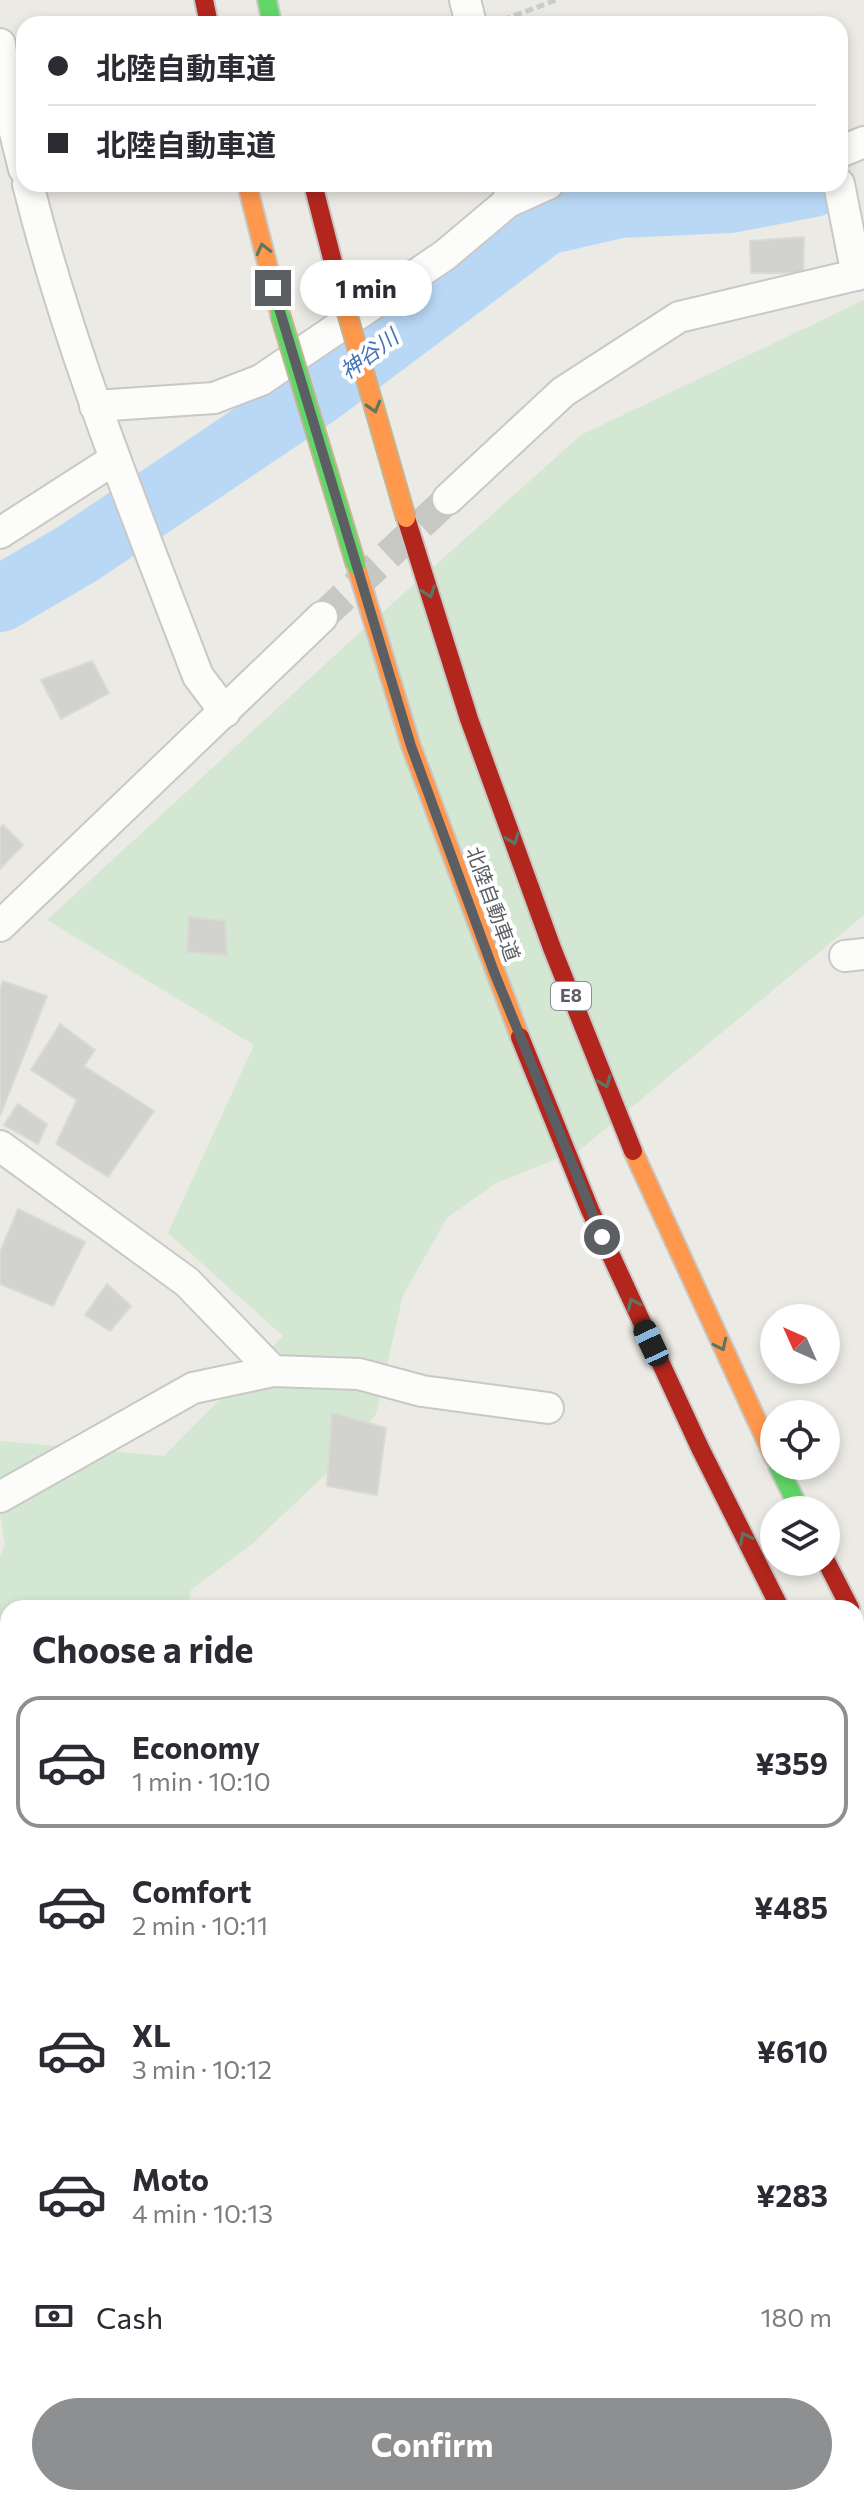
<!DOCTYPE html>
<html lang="en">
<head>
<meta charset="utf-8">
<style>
  body { margin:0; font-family:Commissioner,"Noto Sans JP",sans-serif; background:#f2f2f3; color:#2b2b33; height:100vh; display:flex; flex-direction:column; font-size:30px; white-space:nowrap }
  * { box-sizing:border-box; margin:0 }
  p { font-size:26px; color:#7c7c81 }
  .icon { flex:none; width:44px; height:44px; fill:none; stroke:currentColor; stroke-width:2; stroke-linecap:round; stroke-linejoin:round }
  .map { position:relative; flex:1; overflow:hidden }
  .side { position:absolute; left:0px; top:1600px; width:864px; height:906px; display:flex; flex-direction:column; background:#fff; border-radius:24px 24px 0 0; box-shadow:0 4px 12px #0003 }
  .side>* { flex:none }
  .hud { position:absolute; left:16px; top:16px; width:832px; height:176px; border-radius:24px; box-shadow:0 4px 12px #0003; display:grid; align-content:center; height:176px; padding:0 32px; background:#fff }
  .needle { width:52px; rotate:315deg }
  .fabs { position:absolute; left:760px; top:1304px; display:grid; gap:16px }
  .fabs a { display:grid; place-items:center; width:80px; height:80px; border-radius:50%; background:#fff; box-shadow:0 4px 12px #0003; font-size:40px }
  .end { position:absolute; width:36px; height:36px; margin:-18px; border:10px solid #5b5e63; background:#fff; box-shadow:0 0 0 4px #fff }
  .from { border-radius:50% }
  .bubble { position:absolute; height:56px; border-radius:28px; background:#fff; box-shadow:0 4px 12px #0003; font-size:26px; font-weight:700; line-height:56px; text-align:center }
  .car { position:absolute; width:24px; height:48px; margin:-24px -12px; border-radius:10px; box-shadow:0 0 6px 2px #0007; background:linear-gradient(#222 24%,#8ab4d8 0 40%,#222 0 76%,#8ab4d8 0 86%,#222 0) }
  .hud b { display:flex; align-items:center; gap:28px; height:76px; font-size:30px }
  .hud b+b { border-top:2px solid #e1e1e2 }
  .hud i { width:20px; height:20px; background:#2b2b33 }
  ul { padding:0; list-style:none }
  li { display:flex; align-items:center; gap:24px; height:132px; margin:0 16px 12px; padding:0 16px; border:4px solid transparent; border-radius:24px }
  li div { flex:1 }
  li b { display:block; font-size:30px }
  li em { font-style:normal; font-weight:700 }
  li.selected { border-color:#8d8f90 }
  li>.icon { width:72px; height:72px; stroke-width:1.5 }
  h2 { padding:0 32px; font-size:36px; line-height:96px }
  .pay { display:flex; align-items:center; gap:20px; height:88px; padding:0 32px; font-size:30px }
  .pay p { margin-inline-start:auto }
  .button { display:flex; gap:16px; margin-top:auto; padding:16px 32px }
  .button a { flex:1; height:92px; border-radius:48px; background:#8d8f90; color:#fff; font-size:32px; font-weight:700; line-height:92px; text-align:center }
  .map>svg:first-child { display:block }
  .green { fill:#d3e7d2 }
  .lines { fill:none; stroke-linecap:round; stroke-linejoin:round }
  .river { stroke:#b9d8f5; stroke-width:66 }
  .building { fill:#d2d2cf; stroke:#dad9d4; stroke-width:2 }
  .street-tunnel { stroke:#c7c7c4; stroke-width:30; stroke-dasharray:30 15; stroke-linecap:butt }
  .street-casing { stroke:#c8c8c7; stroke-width:34 }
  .fast-casing { stroke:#c7c7c5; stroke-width:22 }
  .slow-casing { stroke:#c7c7c5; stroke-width:22 }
  .jam-casing { stroke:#c7c7c5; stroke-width:22 }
  .path { stroke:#c8ccca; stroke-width:5; stroke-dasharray:8 4; stroke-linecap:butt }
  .street { stroke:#fcfcfb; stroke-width:30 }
  .fast { stroke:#63d668; stroke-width:18 }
  .slow { stroke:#ff974d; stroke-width:18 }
  .jam { stroke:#b3261e; stroke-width:18 }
  .fast-bridge-casing { stroke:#c1b694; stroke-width:22; stroke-linecap:butt }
  .slow-bridge-casing { stroke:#c1b694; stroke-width:22; stroke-linecap:butt }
  .fast-bridge { stroke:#63d668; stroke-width:18 }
  .slow-bridge { stroke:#ff974d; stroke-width:18 }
  .oneway { stroke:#5d7664 }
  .route { stroke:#5b5e63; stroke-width:10 }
  .labels { text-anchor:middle; stroke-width:8; stroke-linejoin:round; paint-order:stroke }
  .shield { fill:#fff; stroke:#8c8e92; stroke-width:2 }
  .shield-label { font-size:18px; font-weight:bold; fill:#5b5e63 }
  .street-label { font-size:20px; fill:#5b5e63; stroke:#fff }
  .water-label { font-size:22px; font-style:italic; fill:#4475b6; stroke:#fff }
</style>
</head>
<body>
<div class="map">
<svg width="864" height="2505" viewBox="0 0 864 2505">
  <rect width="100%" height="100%" fill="#ebeae5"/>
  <path class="green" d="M864,300v615l-283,234 -85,34 -49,35 -44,77 -27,119 -49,59 -74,70 -62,47 -4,18h-179v890h206l-33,7h-181v-949l5,-12 -5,-30v-73l164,15 119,-120 -115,-103 86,-188 -207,-125 298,-274 236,-211z
    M864,2231v274h-576l-15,-7h583v-264z"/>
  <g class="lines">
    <path class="river" d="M0,599l77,-45 241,-162 227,-170 74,-17 111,-5 83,-16"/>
  </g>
  <path class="building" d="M804,237l-1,36h-52l-1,-32z
    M92,661l17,32 -48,26 -20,-39z
    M3,825l20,20 -23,24v-41z
    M189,917l36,4 2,34 -40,-3z
    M3,981l44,15 -47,120v-127z
    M60,1024l35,26 -11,16 70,45 -46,66 -52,-33 21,-44 -46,-30z
    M18,1104l29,20 -9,20 -34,-19z
    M18,1209l67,33 -32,64 -53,-22v-32z
    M107,1284l24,22 -21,25 -25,-16z
    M332,1413l54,15 -9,67 -50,-9z"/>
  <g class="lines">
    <path class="street-tunnel" d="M322,617l126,-118"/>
    <defs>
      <path id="street" d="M465,0l6,24
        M0,44l6,52 18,73
        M840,152l24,-10
        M28,184c42,169 108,330 170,492l27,36
        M839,184l18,91
        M508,202l40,-18
        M95,406l119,-8 47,-18 184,-125 63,-53 3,-18
        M448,499l115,-107 116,-75 185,-44
        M0,533l115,-74
        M0,926l322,-309
        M845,956l19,-2
        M0,1146l187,136 86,89
        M0,1497l193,-109 80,-17 86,3 63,17 126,17
        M856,2125l8,10"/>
      <path id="fast" d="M267,0l5,24
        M778,1466l22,44
        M856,1721l8,-4
        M856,1755l8,14
        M0,2362l8,3"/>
      <path id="slow" d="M247,184l33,130
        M356,565l55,181 109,291
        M633,1151l141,307"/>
      <path id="jam" d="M204,0l5,24
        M313,184l24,94
        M406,518l63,201 83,229 81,203
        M520,1037l70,173 110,238 80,160
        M826,1561l24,47"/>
    </defs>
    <use href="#street" class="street-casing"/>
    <use href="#fast" class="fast-casing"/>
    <use href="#slow" class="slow-casing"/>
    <use href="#jam" class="jam-casing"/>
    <path class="path" d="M503,20l53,-20"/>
    <use href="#street" class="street"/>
    <use href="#fast" class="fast"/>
    <use href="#slow" class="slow"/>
    <use href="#jam" class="jam"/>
    <defs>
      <path id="fast-bridge" d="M280,314l76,251"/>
      <path id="slow-bridge" d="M337,278l69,240"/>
    </defs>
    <use href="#fast-bridge" class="fast-bridge-casing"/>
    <use href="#slow-bridge" class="slow-bridge-casing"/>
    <use href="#fast-bridge" class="fast-bridge"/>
    <use href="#slow-bridge" class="slow-bridge"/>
  </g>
  <defs><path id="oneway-chevron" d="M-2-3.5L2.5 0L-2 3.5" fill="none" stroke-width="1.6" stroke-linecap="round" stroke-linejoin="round" transform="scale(2)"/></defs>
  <g class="oneway">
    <use href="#oneway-chevron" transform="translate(263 249) rotate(-104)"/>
    <use href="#oneway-chevron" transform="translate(374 407) rotate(74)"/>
    <use href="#oneway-chevron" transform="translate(429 592) rotate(72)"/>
    <use href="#oneway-chevron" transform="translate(513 839) rotate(70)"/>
    <use href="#oneway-chevron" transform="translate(605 1082) rotate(68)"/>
    <use href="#oneway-chevron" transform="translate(633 1304) rotate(-115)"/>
    <use href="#oneway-chevron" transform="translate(721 1345) rotate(65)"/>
    <use href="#oneway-chevron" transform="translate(745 1538) rotate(-117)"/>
  </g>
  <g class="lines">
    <path class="route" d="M273,288l138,458 83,226 108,265"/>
  </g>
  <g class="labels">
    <rect class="shield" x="551" y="982" width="40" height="28" rx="6"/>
    <g class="shield-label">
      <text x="571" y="1002">E8</text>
    </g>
    <g class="street-label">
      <text transform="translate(493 904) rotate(70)" y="7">北陸自動車道</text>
    </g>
    <g class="water-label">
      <text transform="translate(369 354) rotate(-37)" y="8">神谷川</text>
    </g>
  </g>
</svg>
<div class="fabs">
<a><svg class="needle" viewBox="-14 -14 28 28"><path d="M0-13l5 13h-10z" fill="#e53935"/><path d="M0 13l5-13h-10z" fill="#7c7c81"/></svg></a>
<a><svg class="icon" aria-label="locate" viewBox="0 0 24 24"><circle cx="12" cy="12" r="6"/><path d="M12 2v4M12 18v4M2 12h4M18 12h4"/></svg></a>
<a><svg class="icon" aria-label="layers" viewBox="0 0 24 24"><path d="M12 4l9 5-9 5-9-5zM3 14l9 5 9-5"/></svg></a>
</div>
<i class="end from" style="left:602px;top:1237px"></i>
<i class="end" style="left:273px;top:288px"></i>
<div class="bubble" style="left:300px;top:260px;width:132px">1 min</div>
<i class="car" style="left:651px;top:1343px;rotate:335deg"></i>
<div class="hud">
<b><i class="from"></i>北陸自動車道</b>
<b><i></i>北陸自動車道</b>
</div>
<section class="side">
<h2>Choose a ride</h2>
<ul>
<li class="selected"><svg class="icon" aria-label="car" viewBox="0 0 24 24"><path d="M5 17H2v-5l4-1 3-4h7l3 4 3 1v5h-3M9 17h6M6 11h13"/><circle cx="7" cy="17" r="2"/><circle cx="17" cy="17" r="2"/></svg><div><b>Economy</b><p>1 min · 10:10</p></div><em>¥359</em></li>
<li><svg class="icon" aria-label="car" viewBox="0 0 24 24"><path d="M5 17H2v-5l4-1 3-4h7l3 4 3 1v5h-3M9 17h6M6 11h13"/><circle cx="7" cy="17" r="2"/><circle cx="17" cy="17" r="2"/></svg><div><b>Comfort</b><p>2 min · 10:11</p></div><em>¥485</em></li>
<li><svg class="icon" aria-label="car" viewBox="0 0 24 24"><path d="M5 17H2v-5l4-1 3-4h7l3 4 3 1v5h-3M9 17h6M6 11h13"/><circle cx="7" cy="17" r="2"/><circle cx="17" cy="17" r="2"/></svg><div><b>XL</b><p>3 min · 10:12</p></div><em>¥610</em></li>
<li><svg class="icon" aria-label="car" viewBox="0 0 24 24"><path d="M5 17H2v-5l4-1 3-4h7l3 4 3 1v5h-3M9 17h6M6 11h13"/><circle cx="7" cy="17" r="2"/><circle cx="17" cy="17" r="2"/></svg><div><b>Moto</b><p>4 min · 10:13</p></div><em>¥283</em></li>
</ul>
<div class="pay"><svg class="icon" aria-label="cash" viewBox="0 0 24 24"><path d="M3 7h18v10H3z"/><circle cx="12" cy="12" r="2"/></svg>Cash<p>180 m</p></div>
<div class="button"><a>Confirm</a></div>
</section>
</div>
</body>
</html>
